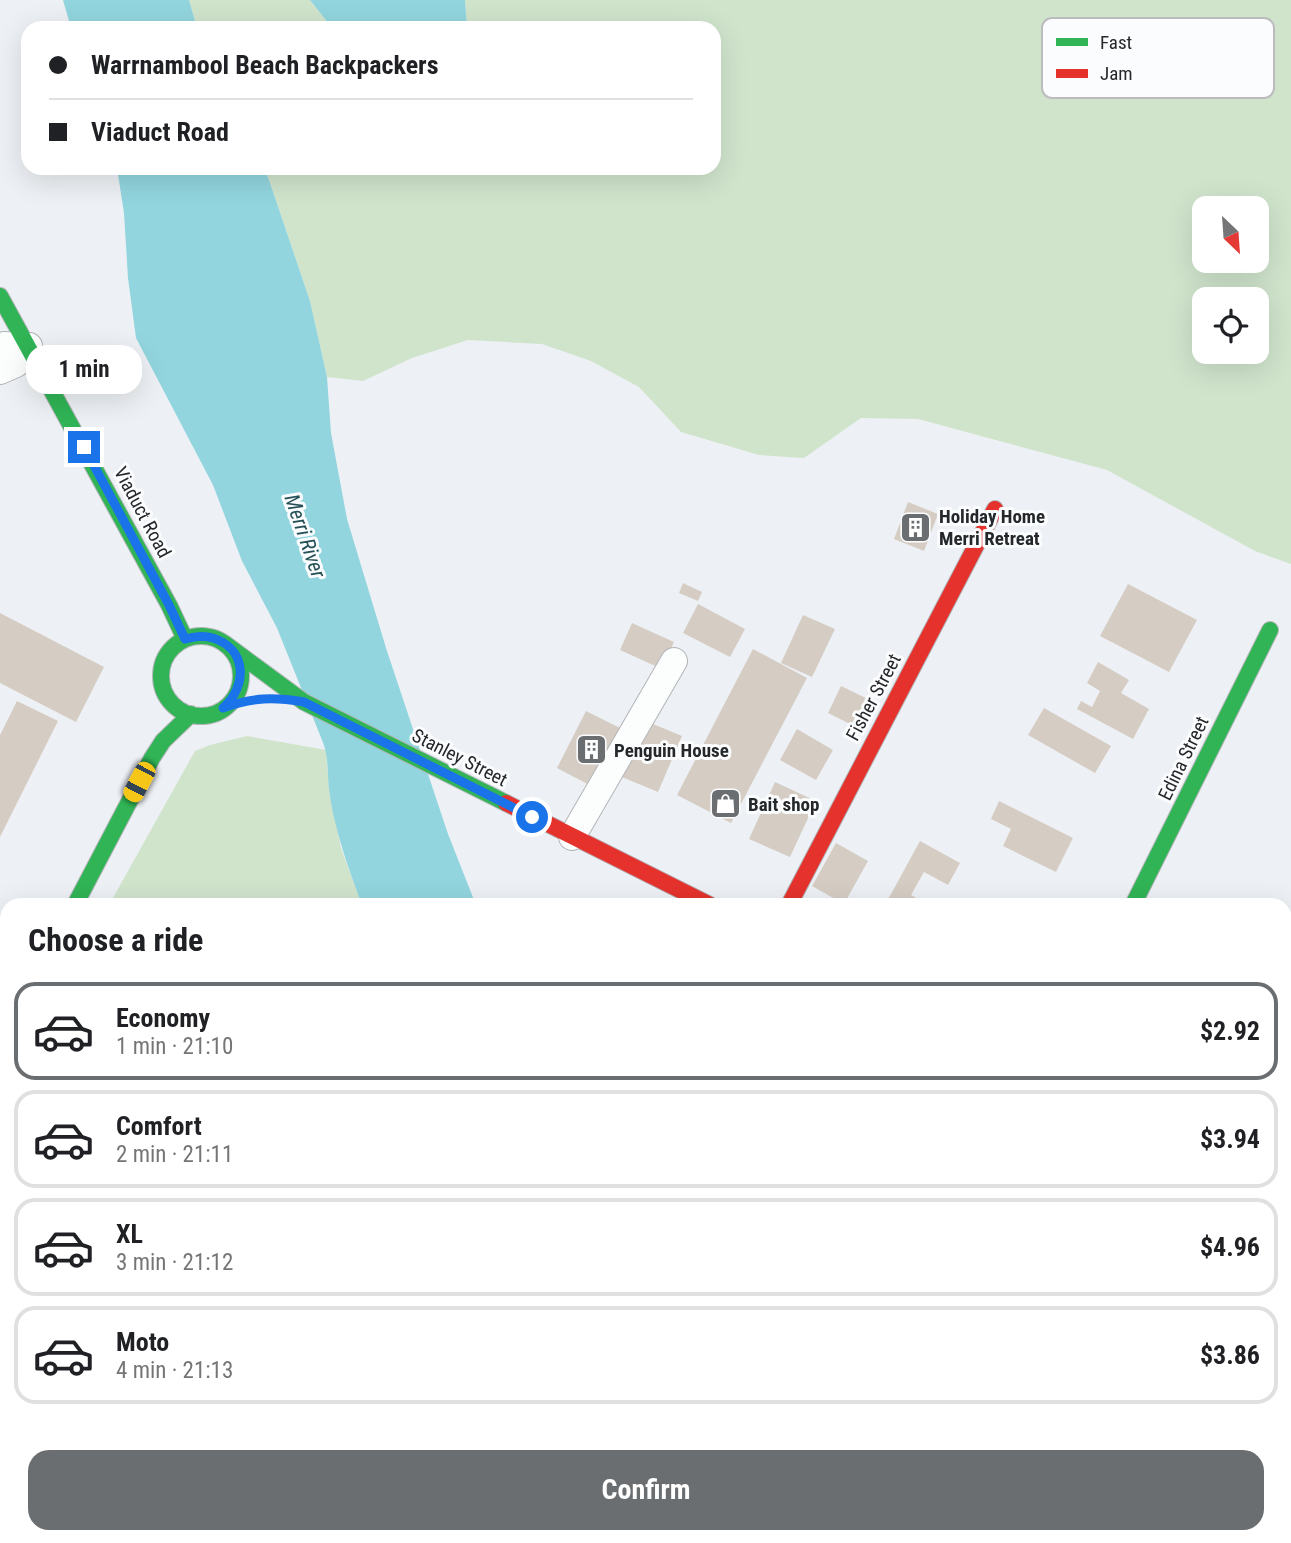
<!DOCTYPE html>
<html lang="en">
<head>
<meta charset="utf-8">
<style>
  body { margin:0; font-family:"Roboto Condensed",sans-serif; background:#f6f6f6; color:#202124; height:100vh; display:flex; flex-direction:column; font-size:26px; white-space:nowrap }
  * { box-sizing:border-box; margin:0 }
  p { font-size:23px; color:#757577 }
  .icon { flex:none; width:38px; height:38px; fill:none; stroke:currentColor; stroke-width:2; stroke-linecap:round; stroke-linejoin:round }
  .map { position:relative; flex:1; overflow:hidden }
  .details { position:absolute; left:0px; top:898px; width:1292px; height:646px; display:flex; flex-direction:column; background:#fff; border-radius:21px 21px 0 0; box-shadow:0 7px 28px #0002 }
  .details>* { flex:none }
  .top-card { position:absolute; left:21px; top:21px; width:700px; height:154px; border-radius:21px; box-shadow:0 7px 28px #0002; display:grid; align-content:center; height:154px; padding:0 28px; background:#fff }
  .needle { width:46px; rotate:155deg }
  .fabs { position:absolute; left:1192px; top:196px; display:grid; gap:14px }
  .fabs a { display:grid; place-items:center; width:77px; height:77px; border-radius:14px; background:#fff; box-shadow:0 7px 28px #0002; font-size:35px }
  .end { position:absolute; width:32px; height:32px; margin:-16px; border:9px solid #1a73e8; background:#fff; box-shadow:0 0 0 4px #fff }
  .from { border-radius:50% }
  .bubble { position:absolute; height:49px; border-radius:21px; background:#fff; box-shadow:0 7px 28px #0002; font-size:23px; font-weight:700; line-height:49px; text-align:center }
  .car { position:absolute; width:21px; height:42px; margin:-21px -10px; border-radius:9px; box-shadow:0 0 5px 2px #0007; background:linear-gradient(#f5c518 24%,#345 0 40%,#f5c518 0 76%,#345 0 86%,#f5c518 0) }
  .top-card b { display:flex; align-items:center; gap:24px; height:66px; font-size:26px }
  .top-card b+b { border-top:2px solid #e0e0e0 }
  .top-card i { width:18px; height:18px; background:#202124 }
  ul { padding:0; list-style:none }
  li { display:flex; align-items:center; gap:21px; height:98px; margin:0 14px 10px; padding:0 14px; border:4px solid #e0e0e0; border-radius:21px }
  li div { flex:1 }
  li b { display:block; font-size:26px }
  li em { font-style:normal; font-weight:700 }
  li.on { border-color:#6b6e71 }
  li>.icon { width:63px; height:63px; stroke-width:1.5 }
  h2 { padding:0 28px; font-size:32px; line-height:84px }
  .action { display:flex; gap:14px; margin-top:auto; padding:14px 28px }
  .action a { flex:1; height:80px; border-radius:21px; background:#6b6e71; color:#fff; font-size:28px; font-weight:700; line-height:80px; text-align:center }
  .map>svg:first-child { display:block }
  .green { fill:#d0e4cc; fill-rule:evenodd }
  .water { fill:#92d5de }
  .building { fill:#d5cdc4 }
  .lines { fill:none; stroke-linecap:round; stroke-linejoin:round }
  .lane-casing { stroke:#b2b5b8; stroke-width:14 }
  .street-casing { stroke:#b2b5b8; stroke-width:28 }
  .fast-casing { stroke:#b2b5b8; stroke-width:18 }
  .jam-casing { stroke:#b2b5b8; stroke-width:18 }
  .lane { stroke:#fcfdfd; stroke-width:12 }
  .street { stroke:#fcfdfd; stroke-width:26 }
  .fast { stroke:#30b455; stroke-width:16 }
  .jam { stroke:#e5322d; stroke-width:16 }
  .route { stroke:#1a73e8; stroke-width:9 }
  .labels { text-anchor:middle; stroke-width:6; stroke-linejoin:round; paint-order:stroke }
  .street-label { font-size:19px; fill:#25282a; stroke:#fbfcfe }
  .poi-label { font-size:19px; font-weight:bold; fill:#25282a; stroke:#fbfcfe; text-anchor:start }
  .water-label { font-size:21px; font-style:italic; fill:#255055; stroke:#fbfcfe }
  .key { fill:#fbfcfe; stroke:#bbbcbe; stroke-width:2 }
  .key-label { font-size:19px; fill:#25282a }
</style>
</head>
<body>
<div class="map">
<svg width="1291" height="1543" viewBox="0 0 1291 1543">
  <rect width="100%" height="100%" fill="#edf0f4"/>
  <path class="green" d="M189,0h121l22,28h-135z
    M465,0h826v564l-36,-13 -148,-81 -189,-51 -57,-1 -57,40 -45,-3 -78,-23 -42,-45 -48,-26 -49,-17 -74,-4 -56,18 -49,23 -36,-4 -17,-76 -41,-121 -5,-12h450v-140h-247zM1204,208h52v53h-52zM1204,299h52v53h-52z
    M247,736l79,14 3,39 12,59 21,57h-253l86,-154 15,-6z
    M592,1536l2,7h-221l-1,-6z"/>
  <path class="water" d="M63,0h126l8,28h-126z
    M310,0h155l2,28h-135z
    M117,168h147l5,12 41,121 17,76 4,56 16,86 39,129 62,186 28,71h-114c-14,-38 -28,-76 -33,-116 -2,-17 0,-33 -7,-49l-45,-112 -35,-67 -29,-76 -77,-147 -8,-60 -4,-65z
    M592,1537h117l2,6h-117z"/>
  <path class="building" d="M908,502l30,12 -14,37 -30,-12z
    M683,583l19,9 -4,9 -19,-8z
    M1128,584l69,36 -28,52 -69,-36z
    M698,604l47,25 -15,28 -47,-24z
    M0,613l104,54 -28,55 -76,-39z
    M803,615l32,14 -23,48 -31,-14z
    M632,623l42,19 -12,27 -42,-19z
    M753,649l54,29 -76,145 -54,-28z
    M1098,662l31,18 -8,13 28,16 -16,30 -56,-30 4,-8 11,6 8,-16 -13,-8z
    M841,686l31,15 -14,27 -30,-15z
    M17,701l41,20 -58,116v-102z
    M1044,708l67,38 -16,27 -67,-38z
    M586,711l40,20 -29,58 -40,-21z
    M641,719l41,17 -24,56 -41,-17z
    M797,729l36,21 -17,30 -36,-20z
    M775,782l41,19 -26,56 -41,-18z
    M999,801l74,37 -17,34 -53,-26 8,-17 -20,-10z
    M920,841l40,22 -12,22 -24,-13 -13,23 17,10h-43z
    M836,843l32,18 -24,43 -32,-18z
    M1284,1316l7,6v19l-7,7z
    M1291,1457v68l-7,-9v-54z
    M1199,1536h64l5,7h-78z"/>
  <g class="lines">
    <defs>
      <path id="lane" d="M1284,1398l7,-6
        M1116,1543l6,-7"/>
      <path id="street" d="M0,347l4,-2 25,1
        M0,371l16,-7 13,-18
        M572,837l102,-176
        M17,1536l14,7"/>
      <path id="fast" d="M0,296l169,309 16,34
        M161 676a40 40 0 1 1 80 0a40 40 0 1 1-80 0Z
        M224,643l80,59 202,101
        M75,905l77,-147 11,-17 28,-27
        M1133,905l137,-275
        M0,1046l7,-13
        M1284,1201l7,3"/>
      <path id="jam" d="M506,803l204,102
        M789,905l206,-396"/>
    </defs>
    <use href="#lane" class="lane-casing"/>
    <use href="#street" class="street-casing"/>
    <use href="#fast" class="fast-casing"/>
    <use href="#jam" class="jam-casing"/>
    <use href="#lane" class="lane"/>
    <use href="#street" class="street"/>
    <use href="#fast" class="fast"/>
    <use href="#jam" class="jam"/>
  </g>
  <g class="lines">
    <path class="route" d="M84,447l85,158 16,34c9,-2 18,-4 28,-1 34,11 35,48 10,70 30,-11 51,-11 81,-6l228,115"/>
  </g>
  <defs>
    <symbol id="building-square" viewBox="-11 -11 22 22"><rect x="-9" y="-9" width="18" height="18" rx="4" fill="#6b6e71" stroke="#fbfcfe"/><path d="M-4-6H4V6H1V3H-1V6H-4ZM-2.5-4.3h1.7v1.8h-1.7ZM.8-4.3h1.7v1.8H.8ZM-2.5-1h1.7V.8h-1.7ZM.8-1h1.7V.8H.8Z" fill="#fff"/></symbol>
    <symbol id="shop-square" viewBox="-11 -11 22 22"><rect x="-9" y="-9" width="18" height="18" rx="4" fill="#6b6e71" stroke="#fbfcfe"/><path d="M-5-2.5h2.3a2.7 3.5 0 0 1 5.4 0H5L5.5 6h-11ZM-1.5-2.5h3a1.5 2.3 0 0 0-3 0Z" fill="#fff"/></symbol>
  </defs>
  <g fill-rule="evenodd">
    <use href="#building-square" x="898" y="510" width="35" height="35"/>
    <use href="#building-square" x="574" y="732" width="35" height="35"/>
    <use href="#shop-square" x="708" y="786" width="35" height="35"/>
  </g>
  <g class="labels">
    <g class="street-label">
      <text transform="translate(143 512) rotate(62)" y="7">Viaduct Road</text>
      <text transform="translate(873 697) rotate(-62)" y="7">Fisher Street</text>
      <text transform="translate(460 757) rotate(27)" y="7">Stanley Street</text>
      <text transform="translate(1183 758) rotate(-64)" y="7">Edina Street</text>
    </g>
    <g class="poi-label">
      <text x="939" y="523">Holiday Home<tspan x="939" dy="22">Merri Retreat</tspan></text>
      <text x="614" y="757">Penguin House</text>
      <text x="748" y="811">Bait shop</text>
    </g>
    <g class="water-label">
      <text transform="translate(305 536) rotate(71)" y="7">Merri River</text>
    </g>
  </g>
  <rect x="1042" y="18" width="232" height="80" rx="10" class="key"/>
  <rect x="1056" y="38" width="32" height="8" fill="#30b455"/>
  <rect x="1056" y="69" width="32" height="9" fill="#e5322d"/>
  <g class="key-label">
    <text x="1100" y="49">Fast</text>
    <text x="1100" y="80">Jam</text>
  </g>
</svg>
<div class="fabs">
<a><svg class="needle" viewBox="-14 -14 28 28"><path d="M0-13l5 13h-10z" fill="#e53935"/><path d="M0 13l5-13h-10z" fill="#757577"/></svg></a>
<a><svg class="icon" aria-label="locate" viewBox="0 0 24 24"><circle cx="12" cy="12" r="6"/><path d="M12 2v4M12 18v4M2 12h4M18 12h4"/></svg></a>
</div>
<i class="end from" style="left:532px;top:817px"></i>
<i class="end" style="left:84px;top:447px"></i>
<div class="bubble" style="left:26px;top:345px;width:116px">1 min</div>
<i class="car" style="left:139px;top:782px;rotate:208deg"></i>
<div class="top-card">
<b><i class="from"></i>Warrnambool Beach Backpackers</b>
<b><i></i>Viaduct Road</b>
</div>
<section class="details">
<h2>Choose a ride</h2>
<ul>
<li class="on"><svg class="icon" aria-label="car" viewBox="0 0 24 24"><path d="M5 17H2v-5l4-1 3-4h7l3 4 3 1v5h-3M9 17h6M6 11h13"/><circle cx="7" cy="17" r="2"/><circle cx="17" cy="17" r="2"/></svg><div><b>Economy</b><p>1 min · 21:10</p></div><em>$2.92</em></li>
<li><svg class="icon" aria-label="car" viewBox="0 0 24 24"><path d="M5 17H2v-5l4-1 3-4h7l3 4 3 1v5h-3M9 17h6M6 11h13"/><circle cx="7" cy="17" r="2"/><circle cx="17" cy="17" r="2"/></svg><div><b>Comfort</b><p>2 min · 21:11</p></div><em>$3.94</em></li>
<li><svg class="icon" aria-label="car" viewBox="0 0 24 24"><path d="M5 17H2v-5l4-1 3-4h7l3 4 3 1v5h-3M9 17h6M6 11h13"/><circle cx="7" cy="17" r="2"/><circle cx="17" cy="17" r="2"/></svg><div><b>XL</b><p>3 min · 21:12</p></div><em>$4.96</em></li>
<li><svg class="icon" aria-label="car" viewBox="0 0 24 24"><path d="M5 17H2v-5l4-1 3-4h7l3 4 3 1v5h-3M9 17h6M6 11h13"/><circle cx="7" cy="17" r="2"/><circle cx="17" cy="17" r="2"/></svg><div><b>Moto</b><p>4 min · 21:13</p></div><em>$3.86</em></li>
</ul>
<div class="action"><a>Confirm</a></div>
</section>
</div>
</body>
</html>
